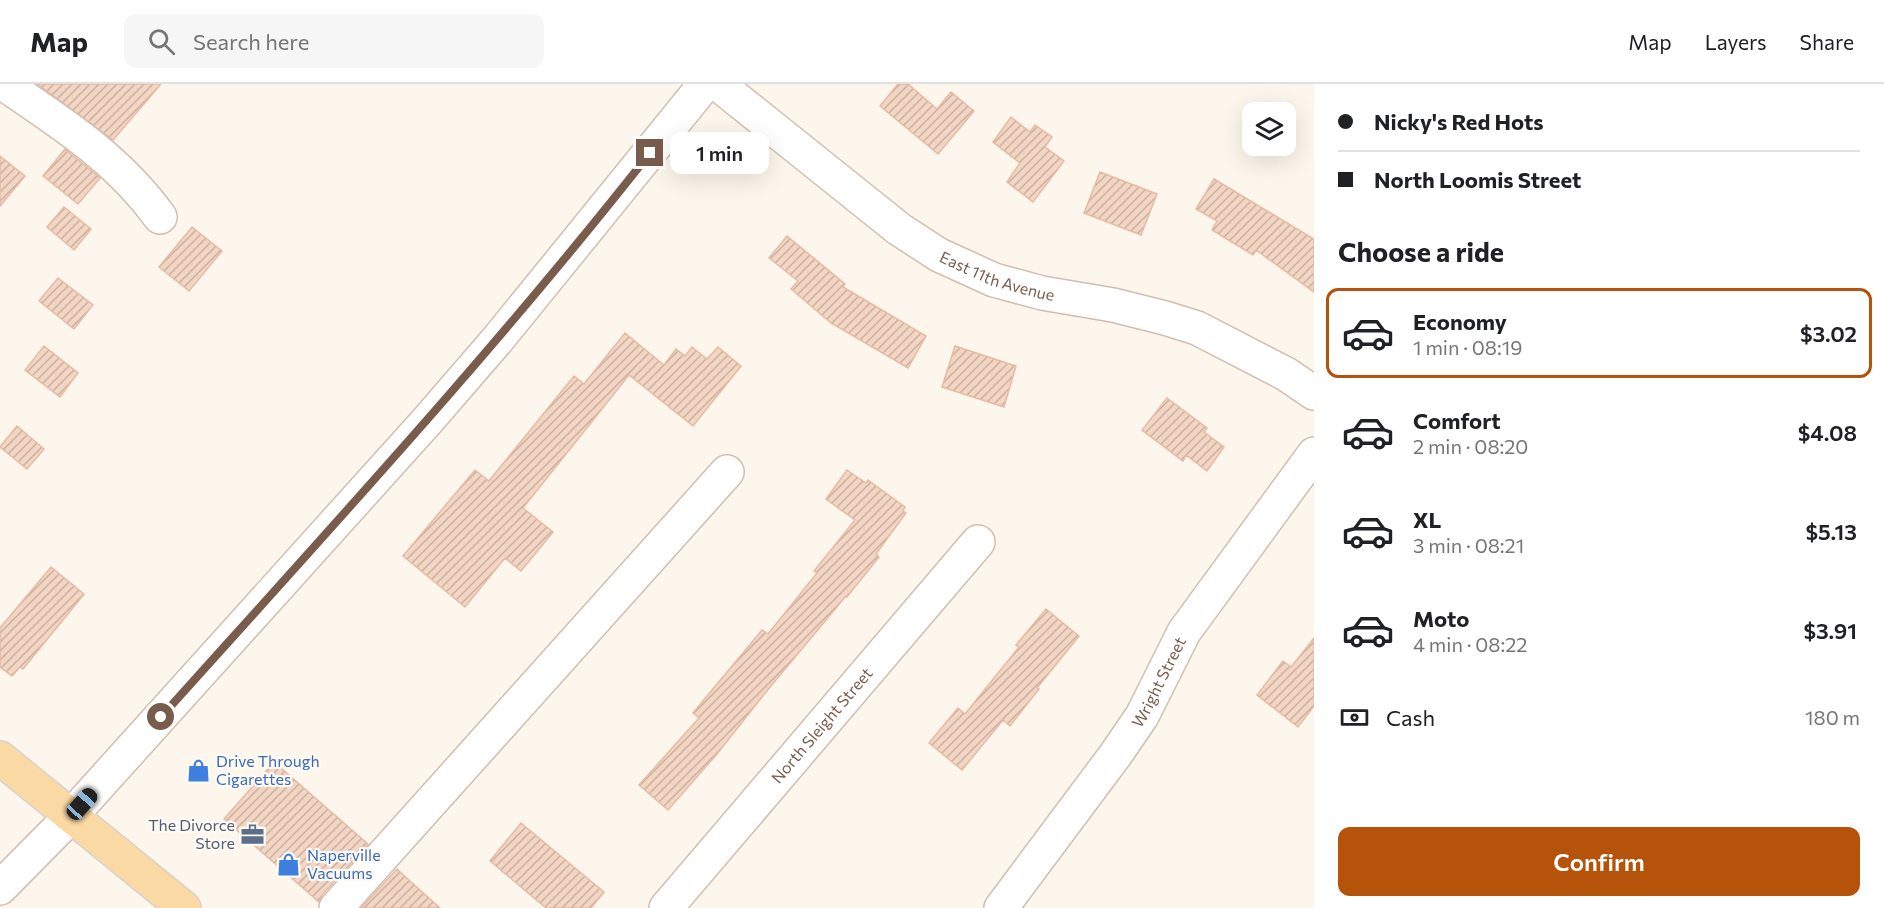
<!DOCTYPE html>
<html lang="en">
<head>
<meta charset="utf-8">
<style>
  body { margin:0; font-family:Commissioner,sans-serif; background:#f6f6f6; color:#202124; height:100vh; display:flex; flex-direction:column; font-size:22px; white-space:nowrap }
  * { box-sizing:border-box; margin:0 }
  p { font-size:20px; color:#757577 }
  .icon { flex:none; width:33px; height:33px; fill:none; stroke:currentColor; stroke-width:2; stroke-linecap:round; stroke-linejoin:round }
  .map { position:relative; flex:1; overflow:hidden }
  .details { display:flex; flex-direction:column; background:#fff; width:570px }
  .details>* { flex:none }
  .guide { display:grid; align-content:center; height:132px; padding:0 24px; background:#fff }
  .buttons { position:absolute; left:1242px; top:18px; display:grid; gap:12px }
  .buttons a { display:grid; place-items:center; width:54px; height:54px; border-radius:12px; background:#fff; box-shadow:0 6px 24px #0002; font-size:30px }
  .end { position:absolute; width:27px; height:27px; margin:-14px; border:8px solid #7a5c4d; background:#fff; box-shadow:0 0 0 3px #fff }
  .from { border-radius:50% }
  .bubble { position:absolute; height:42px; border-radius:12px; background:#fff; box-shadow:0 6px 24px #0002; font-size:20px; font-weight:600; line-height:42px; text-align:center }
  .car { position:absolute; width:18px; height:36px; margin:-18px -9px; border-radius:8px; box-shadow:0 0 4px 2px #0007; background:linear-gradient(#222 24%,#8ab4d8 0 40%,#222 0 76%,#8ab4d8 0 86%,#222 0) }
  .guide b { display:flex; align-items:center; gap:21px; height:57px; font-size:22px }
  .guide b+b { border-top:2px solid #e0e0e0 }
  .guide i { width:15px; height:15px; background:#202124 }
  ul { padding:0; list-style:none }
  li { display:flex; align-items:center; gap:18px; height:90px; margin:0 12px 9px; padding:0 12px; border:3px solid transparent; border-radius:12px }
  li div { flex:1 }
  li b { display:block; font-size:22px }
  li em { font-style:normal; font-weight:600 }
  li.current { border-color:#b45309 }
  li>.icon { width:54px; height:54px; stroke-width:1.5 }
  h2 { padding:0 24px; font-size:27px; line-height:72px }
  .pay { display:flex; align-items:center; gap:15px; height:66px; padding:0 24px; font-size:22px }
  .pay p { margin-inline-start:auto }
  .button { display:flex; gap:12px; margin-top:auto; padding:12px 24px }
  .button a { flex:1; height:69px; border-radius:12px; background:#b45309; color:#fff; font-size:24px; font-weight:600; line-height:69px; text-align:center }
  header { display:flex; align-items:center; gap:36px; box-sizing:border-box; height:84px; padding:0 30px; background:#fff; border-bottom:2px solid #e0e0e0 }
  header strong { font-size:28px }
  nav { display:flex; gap:33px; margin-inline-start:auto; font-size:21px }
  .search { width:420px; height:54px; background:#f6f6f6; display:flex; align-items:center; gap:15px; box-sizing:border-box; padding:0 21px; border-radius:12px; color:#757577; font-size:22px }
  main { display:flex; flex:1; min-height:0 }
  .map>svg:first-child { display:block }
  .building { fill:url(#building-hatch); stroke:#e6bba3; stroke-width:1.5 }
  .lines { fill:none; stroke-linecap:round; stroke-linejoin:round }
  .minor-casing { stroke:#d1beb0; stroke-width:36 }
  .major-casing { stroke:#dad1cd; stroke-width:36 }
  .minor { stroke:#fff; stroke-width:33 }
  .major { stroke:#fbd9a5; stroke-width:33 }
  .route { stroke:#7a5c4d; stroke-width:8 }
  .labels { text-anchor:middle; stroke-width:4.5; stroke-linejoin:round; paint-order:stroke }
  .street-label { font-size:16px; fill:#7a5c4d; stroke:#fffaf3 }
  .shop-label { font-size:16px; fill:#366cbe; stroke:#fffaf3; text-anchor:start }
  .service-label { font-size:16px; fill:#4e5e75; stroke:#fffaf3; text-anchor:end }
</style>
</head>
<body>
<header>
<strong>Map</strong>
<div class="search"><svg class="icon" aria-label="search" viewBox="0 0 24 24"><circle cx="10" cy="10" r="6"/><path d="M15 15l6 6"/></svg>Search here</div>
<nav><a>Map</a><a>Layers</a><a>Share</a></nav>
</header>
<main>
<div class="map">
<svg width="1314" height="824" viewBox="0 0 1314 824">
  <defs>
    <pattern id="building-hatch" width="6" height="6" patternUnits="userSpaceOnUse" patternTransform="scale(1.5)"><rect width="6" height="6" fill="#f3d5c3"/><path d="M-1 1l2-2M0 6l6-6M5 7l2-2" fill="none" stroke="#cab0a1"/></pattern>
  </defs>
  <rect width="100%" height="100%" fill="#fdf6ec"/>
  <path class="building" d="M37,0h124l-48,56z
    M898,0h10l29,25 14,-17 23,19 -36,43 -58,-48z
    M1011,33l19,15 5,-7 17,12 -7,10 19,14 -31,41 -26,-20 13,-19 -27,-21z
    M65,65l35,29 -22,26 -35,-28z
    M0,72l25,20 -25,30z
    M1100,88l57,22 -16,41 -57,-22z
    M1214,95l100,60v53l-58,-42 -3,5 -41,-25 5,-9 -21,-12z
    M64,123l27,22 -17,21 -27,-23z
    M192,143l30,24 -33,40 -30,-24z
    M787,152l58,48 -2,3 83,49 -18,32 -77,-45 -40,-34 7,-8 -29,-23z
    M58,194l35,27 -19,24 -35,-28z
    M625,249l39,32 12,-16 9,7 7,-9 15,12 11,-12 23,19 -48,60 -64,-51 -106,133 30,24 -32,39 -16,-13 -40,49 -62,-51 72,-86 14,11 85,-105 10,8z
    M44,262l34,27 -18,24 -35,-27z
    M955,262l61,20 -12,41 -62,-20z
    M1167,314l40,30 -3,4 20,15 -17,24 -21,-16 -3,6 -41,-31z
    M17,342l27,23 -17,20 -27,-22z
    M847,386l19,13 2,-3 37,27 -2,4 3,2 -30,41 3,3 -32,40 -1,-1 -80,96 -49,62 -49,56 -29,-25 60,-67 -6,-5 69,-83 6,4 49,-61 -3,-2 41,-51 -29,-21z
    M51,483l33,27 -61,75 -3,-2 -8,9 -12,-9v-39z
    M1046,525l33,27 -42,52 2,1 -29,37 -7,-6 -41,50 -33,-27 29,-35 7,6 54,-67 -3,-2z
    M1314,554v68l-16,21 -41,-32 26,-34 8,6z
    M274,678l94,82 -46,51 -3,7 -95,-83z
    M521,739l83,69 -13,16h-45l-56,-47z
    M397,785l14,13 29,26h-79z"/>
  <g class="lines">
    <defs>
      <g id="minor">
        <path d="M4,0c59,40 114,75 156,133"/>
        <path id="s1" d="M718,0l181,145 40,26 55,25 48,13 71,12 52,13 32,10 89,46 28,19"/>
        <path d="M0,804l71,-72 357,-396 70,-81 207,-255"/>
        <path d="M336,824l391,-436"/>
        <path id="s2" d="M666,824l312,-366"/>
        <path id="s3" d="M1001,824l115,-154 26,-38 42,-84 130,-178"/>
      </g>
      <path id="major" d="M0,674l184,150"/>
    </defs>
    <use href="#minor" class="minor-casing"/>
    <use href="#major" class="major-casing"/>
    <use href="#minor" class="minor"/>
    <use href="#major" class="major"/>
  </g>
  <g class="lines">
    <path class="route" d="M161,633c166,-185 335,-368 489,-564"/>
  </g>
  <defs>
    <symbol id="shop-bare" viewBox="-9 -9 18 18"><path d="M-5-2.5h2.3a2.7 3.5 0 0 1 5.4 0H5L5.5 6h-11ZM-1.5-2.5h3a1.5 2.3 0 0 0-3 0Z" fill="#3f7fe0" stroke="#fffaf3" stroke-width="2.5" paint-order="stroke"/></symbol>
    <symbol id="office-bare" viewBox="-9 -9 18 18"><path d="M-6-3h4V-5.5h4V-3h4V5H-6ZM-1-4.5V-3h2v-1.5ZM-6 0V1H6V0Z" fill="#5c6f8a" stroke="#fffaf3" stroke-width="2.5" paint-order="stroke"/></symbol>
  </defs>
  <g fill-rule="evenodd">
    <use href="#shop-bare" x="182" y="670" width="33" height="33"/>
    <use href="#office-bare" x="236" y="734" width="33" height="33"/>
    <use href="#shop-bare" x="272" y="764" width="33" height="33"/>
  </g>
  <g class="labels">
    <g class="street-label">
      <text dy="6" stroke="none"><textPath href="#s1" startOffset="342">East 11th Avenue</textPath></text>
      <text dy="6" stroke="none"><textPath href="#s3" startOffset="276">Wright Street</textPath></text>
      <text dy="6" stroke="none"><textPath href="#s2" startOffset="240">North Sleight Street</textPath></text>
    </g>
    <g class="shop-label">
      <text x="216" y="683">Drive Through<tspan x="216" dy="18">Cigarettes</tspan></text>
      <text x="307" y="777">Naperville<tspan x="307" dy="18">Vacuums</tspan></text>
    </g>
    <g class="service-label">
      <text x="235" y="747">The Divorce<tspan x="235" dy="18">Store</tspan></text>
    </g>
  </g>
</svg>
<div class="buttons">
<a><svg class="icon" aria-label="layers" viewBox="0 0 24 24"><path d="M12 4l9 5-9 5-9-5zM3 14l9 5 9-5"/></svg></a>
</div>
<i class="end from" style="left:161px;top:633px"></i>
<i class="end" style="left:650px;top:69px"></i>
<div class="bubble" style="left:670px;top:48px;width:99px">1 min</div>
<i class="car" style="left:82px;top:720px;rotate:42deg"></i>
</div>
<section class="details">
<div class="guide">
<b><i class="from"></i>Nicky's Red Hots</b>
<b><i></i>North Loomis Street</b>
</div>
<h2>Choose a ride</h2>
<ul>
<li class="current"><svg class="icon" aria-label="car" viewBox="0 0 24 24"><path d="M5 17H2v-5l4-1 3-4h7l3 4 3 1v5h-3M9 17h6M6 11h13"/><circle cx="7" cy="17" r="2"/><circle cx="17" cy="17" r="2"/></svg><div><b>Economy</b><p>1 min · 08:19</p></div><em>$3.02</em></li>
<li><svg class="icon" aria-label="car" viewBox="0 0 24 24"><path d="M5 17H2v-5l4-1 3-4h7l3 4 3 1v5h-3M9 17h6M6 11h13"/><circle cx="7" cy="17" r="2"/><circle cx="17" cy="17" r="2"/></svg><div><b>Comfort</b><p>2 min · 08:20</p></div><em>$4.08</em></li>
<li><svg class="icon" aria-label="car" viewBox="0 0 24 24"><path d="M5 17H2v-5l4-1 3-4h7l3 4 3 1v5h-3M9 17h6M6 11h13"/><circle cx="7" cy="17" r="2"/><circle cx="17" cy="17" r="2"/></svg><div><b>XL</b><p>3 min · 08:21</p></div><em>$5.13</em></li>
<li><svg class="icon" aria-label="car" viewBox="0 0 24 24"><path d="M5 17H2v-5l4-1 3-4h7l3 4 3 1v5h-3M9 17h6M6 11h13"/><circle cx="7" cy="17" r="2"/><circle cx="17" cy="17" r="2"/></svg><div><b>Moto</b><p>4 min · 08:22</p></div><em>$3.91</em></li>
</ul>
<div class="pay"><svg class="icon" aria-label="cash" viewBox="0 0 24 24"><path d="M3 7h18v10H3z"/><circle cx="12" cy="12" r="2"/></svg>Cash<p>180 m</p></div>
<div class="button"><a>Confirm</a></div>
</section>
</main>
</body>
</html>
